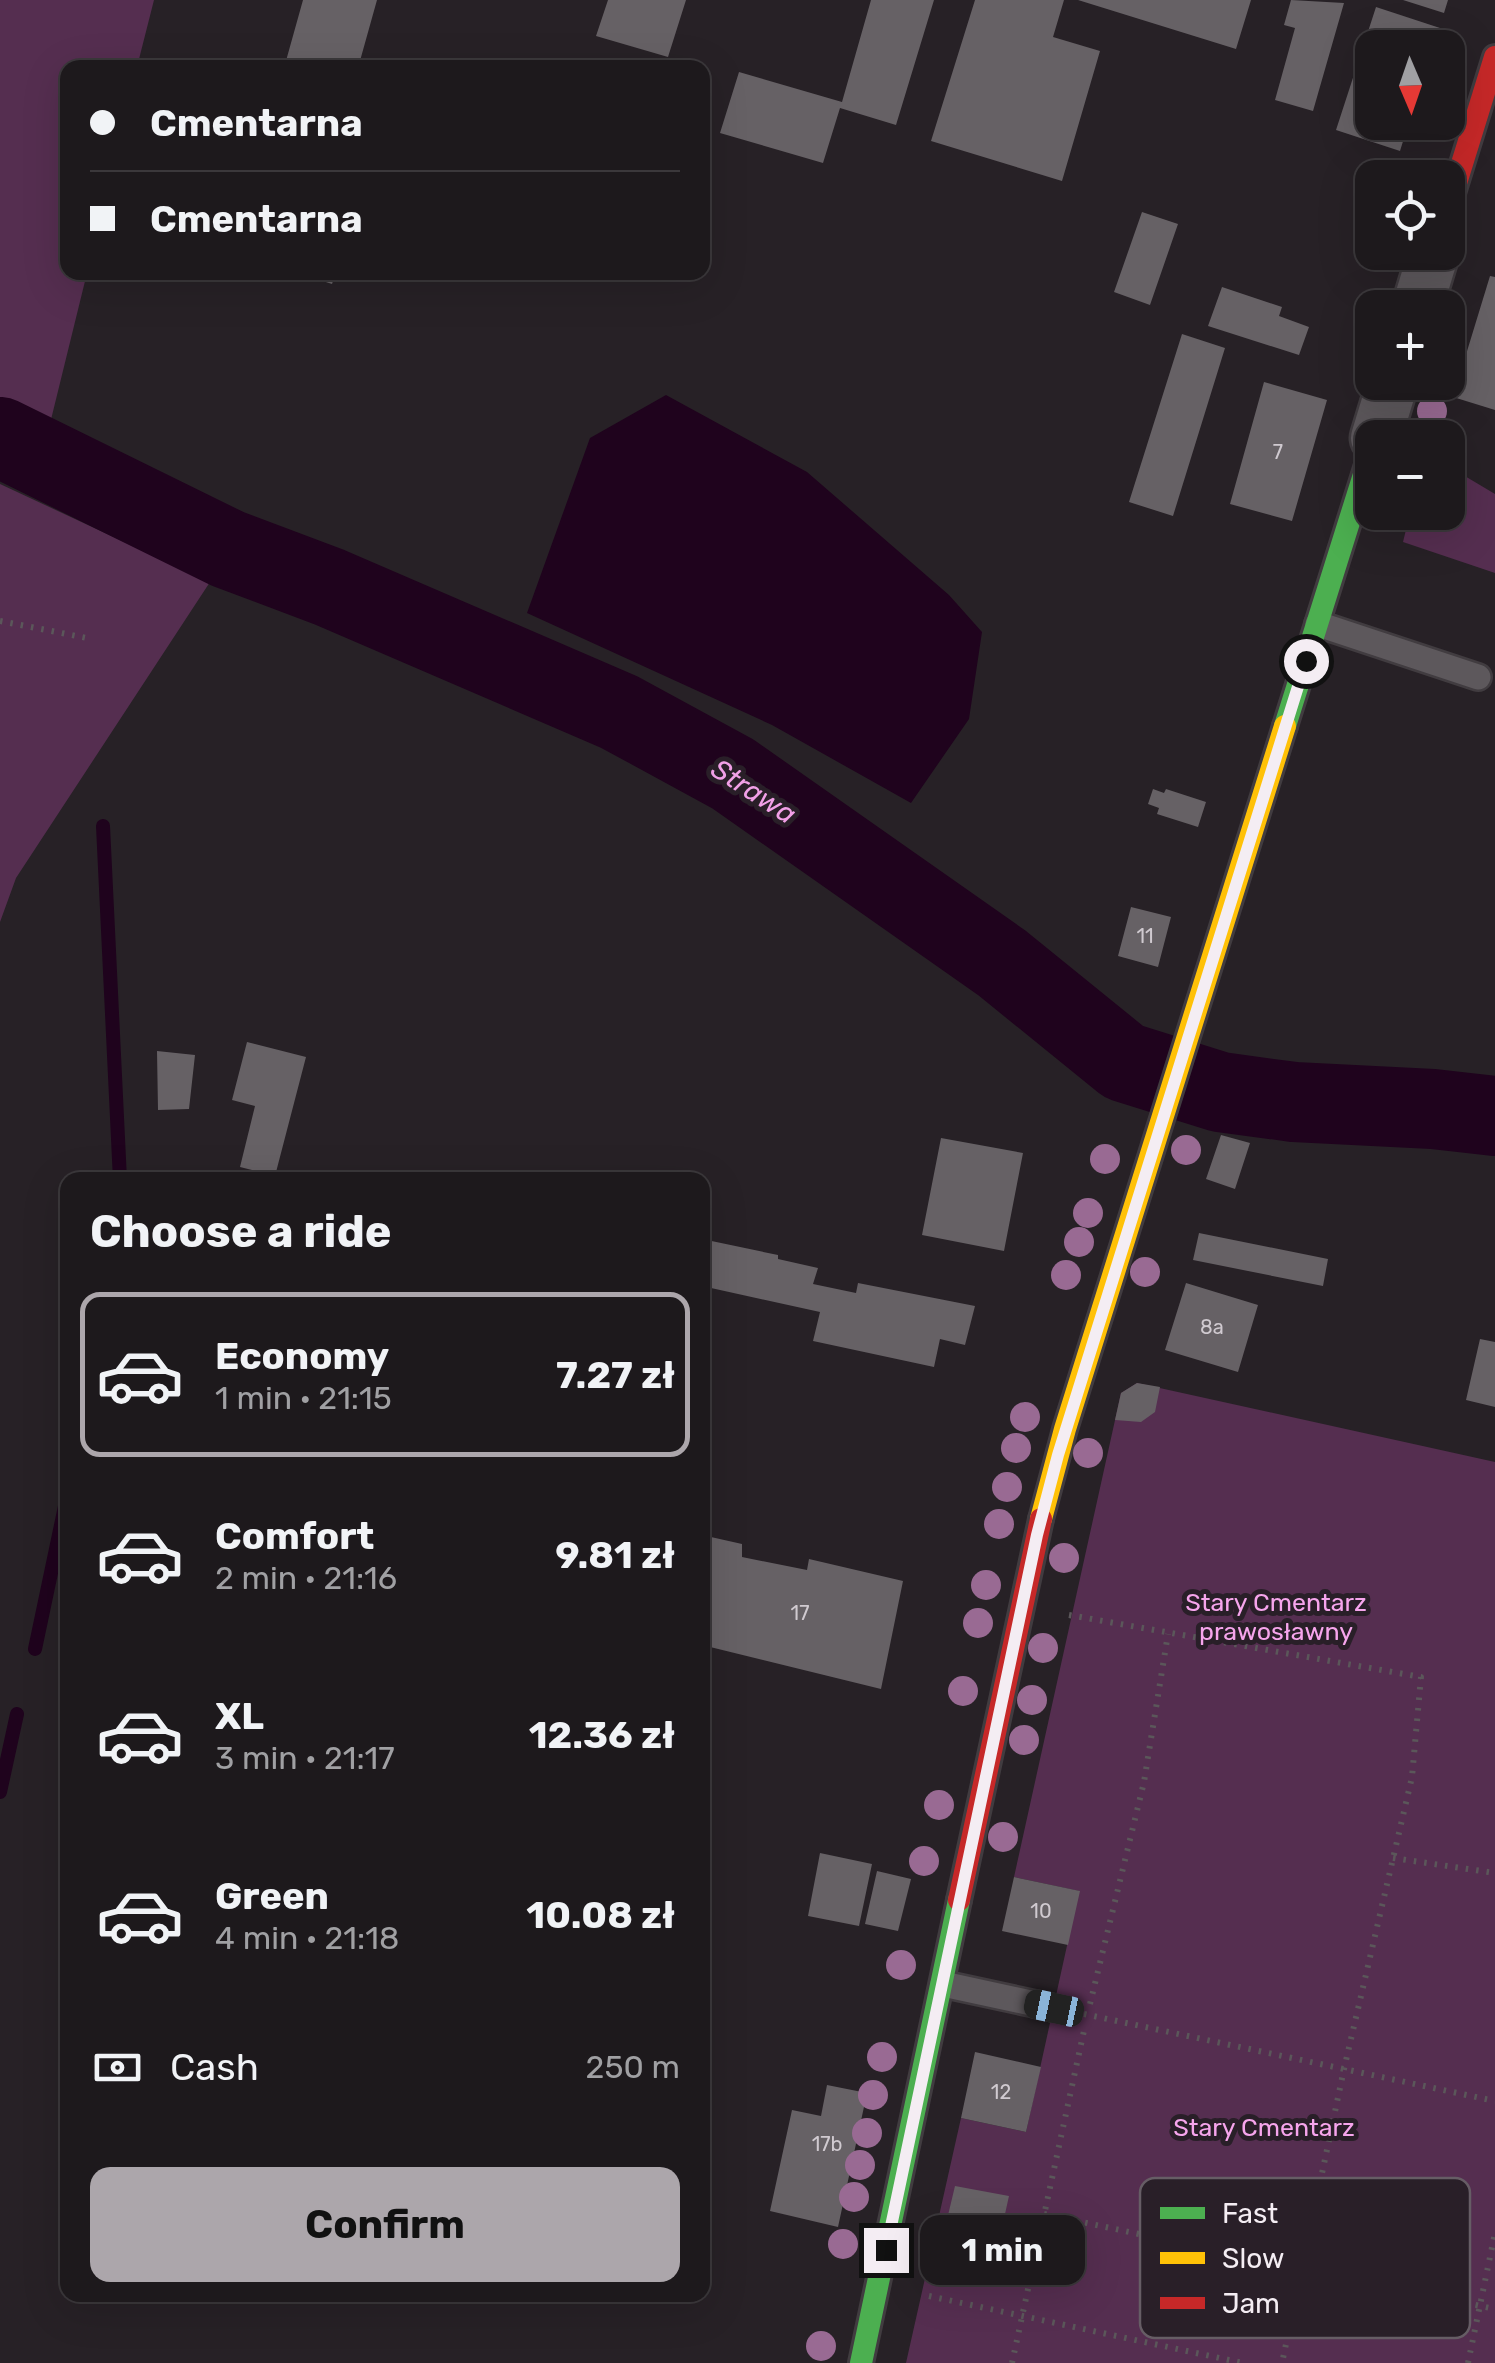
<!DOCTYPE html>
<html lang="en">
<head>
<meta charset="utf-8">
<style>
  body { margin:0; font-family:Rubik,sans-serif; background:#252225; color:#f1f3f6; height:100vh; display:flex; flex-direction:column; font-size:38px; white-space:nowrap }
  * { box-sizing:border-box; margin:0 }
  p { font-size:32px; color:#a0a0a3 }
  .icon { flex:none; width:55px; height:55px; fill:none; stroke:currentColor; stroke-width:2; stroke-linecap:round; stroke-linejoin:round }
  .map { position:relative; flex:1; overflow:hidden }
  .drawer { position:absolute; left:60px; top:1172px; width:650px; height:1130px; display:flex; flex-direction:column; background:#1d191c; border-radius:20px; box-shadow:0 10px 40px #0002,0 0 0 2px #3b383b }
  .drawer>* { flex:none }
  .hud { position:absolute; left:60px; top:60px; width:650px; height:220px; border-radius:20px; box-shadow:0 10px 40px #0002,0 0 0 2px #3b383b; display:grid; align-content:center; height:220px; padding:0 30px; background:#1d191c }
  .needle { width:65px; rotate:178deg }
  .controls { position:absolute; left:1355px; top:30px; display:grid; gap:20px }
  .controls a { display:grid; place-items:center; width:110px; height:110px; border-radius:20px; background:#1d191c; box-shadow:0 10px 40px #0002,0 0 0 2px #3b383b; font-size:50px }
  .end { position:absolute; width:45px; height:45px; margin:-22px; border:12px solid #f4edf3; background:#111; box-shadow:0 0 0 5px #111 }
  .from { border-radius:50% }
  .bubble { position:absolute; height:70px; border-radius:20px; background:#1d191c; box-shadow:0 10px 40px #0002,0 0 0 2px #3b383b; font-size:32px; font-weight:700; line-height:70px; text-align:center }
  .car { position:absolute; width:30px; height:60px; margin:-30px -15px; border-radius:12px; box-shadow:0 0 8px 2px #0007; background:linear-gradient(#222 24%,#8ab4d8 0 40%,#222 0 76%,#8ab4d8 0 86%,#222 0) }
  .hud b { display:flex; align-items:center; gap:35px; height:95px; font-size:38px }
  .hud b+b { border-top:2px solid #3b383b }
  .hud i { width:25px; height:25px; background:#f1f3f6 }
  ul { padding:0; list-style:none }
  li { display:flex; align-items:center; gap:30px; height:165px; margin:0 20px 15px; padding:0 10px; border:5px solid transparent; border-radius:20px }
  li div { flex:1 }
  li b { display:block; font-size:38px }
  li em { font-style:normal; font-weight:700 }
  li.current { border-color:#aca6ab }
  li>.icon { width:90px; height:90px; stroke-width:1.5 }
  h2 { padding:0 30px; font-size:45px; line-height:120px }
  .pay { display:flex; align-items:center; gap:25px; height:110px; padding:0 30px; font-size:38px }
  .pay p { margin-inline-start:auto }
  .button { display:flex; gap:20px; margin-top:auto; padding:20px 30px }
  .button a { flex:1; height:115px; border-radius:20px; background:#aca6ab; color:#111; font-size:40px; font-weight:700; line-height:115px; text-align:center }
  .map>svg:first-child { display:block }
  .green { fill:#552e50 }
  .water { fill:#1f031d }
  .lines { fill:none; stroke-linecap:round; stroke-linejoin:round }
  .stream { stroke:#1f031d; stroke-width:14 }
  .river { stroke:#1f031d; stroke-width:80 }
  .building { fill:#666165 }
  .lane-casing { stroke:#413c40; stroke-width:30 }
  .street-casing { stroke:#413c40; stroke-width:55 }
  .fast-casing { stroke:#413c40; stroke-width:28 }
  .slow-casing { stroke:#413c40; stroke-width:28 }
  .jam-casing { stroke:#413c40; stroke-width:28 }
  .path { stroke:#5b575a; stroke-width:6; stroke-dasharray:2.5 8; stroke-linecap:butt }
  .lane { stroke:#5d585c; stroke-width:25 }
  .street { stroke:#5d585c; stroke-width:50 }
  .fast { stroke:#4caf50; stroke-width:22 }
  .slow { stroke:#ffc107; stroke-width:22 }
  .jam { stroke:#c62828; stroke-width:22 }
  .tree { fill:#996a93 }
  .route { stroke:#f4edf3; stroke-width:12 }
  .labels { text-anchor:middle; stroke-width:10; stroke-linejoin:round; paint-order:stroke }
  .number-label { font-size:20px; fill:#d0cad0 }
  .park-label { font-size:25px; fill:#f6a5ec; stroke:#291f28 }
  .water-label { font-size:28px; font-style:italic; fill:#f1a0e7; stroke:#291f28 }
  .key { fill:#291f28; stroke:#665d65; stroke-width:2.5 }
  .key-label { font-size:28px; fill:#f4edf3 }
</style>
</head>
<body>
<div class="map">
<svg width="1495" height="2363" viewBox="0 0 1495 2363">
  <rect width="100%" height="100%" fill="#272126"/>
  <path class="green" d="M0,0h154l-17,67 -69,1v204l19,1 -42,171 -45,-21z
    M1448,466l47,28v79l-92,-31 7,-29 38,-1z
    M0,484l210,98 -194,296 -16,44z
    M1137,1383l358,79v901h-589l55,-245 65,14 53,-241 -65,-14 107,-484z"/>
  <path class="water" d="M666,395l141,77 142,123 33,37 -13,87 -58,84 -139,-78 -245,-112 63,-175z"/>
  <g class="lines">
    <path class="stream" d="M103,826l17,354
      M35,1649l33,-157
      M0,1792l17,-78"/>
    <path class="river" d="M0,437l228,112 101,38 290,125 114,62 269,189 122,99 96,30 74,10 139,7 62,7"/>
  </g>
  <path class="building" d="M303,0h74l-19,68h-74z
    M608,0h78l-18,57 -72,-21z
    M871,0h63l-38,125 -56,-17 -17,55 -103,-30 19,-61 103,30z
    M975,0h89l-11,37 47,14 -38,130 -131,-40z
    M1078,0h173l-15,49z
    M1291,0l53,3 -31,108 -38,-11 20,-72 -11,-3z
    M1403,0h45l-4,13z
    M1376,7l64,21 -6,20h-62v74h37l-9,29 -64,-21z
    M1142,212l36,12 -28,81 -36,-13z
    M295,272h41l-4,12z
    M1490,276l5,1v133l-42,-13z
    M1222,287l60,20 -3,9 30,11 -10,28 -91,-29z
    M1182,334l43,14 -52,168 -44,-14z
    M1264,382l63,18 -35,121 -62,-17z
    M1153,789l11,4 2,-4 40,13 -8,25 -41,-13 2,-6 -11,-4z
    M1131,907l40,10 -13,50 -40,-11z
    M247,1042l59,15 -31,119 -35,-9 15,-61 -23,-6z
    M157,1051l38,4 -6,54 -31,1z
    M1221,1135l29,8 -15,46 -29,-10z
    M941,1138l82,15 -19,98 -82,-16z
    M1199,1233l129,26 -5,27 -130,-26z
    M702,1239l76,16v4l40,9 -5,16 43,9 2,-10 117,23 -10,39 -25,-6 -6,28 -121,-26 7,-29 -118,-26z
    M1186,1283l72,22 -20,67 -73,-22z
    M1480,1339l15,3v65l-29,-7z
    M1137,1383l23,4 -5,25 -14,10 -26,-2 6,-27z
    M702,1535l40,9v13l65,13 2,-11 94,22 -22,108 -179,-44z
    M820,1853l52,11 -13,62 -51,-10z
    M877,1871l34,8 -13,52 -33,-7z
    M1014,1877l66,14 -12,54 -66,-14z
    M975,2052l66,15 -15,65 -65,-14z
    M827,2085l40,8 -29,134 -68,-16 22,-101 29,6z
    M955,2186l54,10 -10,45 -55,-9z"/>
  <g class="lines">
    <defs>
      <path id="lane" d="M1318,624l160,53
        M943,1984l111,24"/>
      <path id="street" d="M1417,308l17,-56
        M1376,438l17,-56"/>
      <path id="fast" d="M1285,726l87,-277
        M861,2363l98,-463"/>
      <path id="slow" d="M1041,1519l24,-90 220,-703"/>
      <path id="jam" d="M1448,209l47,-152
        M959,1900l82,-381"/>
    </defs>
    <use href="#lane" class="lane-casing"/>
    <use href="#street" class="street-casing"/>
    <use href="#fast" class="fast-casing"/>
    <use href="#slow" class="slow-casing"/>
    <use href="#jam" class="jam-casing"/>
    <path class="path" d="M0,621l87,17
      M1069,1615l352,62 -9,100 -68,292 -62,294
      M1393,1858l102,15
      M1090,2004l54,-222 24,-148
      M1084,2014l411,87
      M1044,2214l451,95
      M929,2296l314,67
      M1012,2363l73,-337
      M1468,2363l27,-130"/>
    <use href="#lane" class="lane"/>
    <use href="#street" class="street"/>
    <use href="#fast" class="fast"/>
    <use href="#slow" class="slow"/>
    <use href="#jam" class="jam"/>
  </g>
  <g class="tree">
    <circle cx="1432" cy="411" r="15"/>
    <circle cx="1186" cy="1150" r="15"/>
    <circle cx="1105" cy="1159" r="15"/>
    <circle cx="1088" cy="1213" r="15"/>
    <circle cx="1079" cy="1242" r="15"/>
    <circle cx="1145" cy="1272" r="15"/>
    <circle cx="1066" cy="1275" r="15"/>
    <circle cx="1025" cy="1417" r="15"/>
    <circle cx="1016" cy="1448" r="15"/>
    <circle cx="1088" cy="1453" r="15"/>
    <circle cx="1007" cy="1487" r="15"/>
    <circle cx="999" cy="1524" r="15"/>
    <circle cx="1064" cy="1558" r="15"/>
    <circle cx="986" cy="1585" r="15"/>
    <circle cx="978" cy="1623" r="15"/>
    <circle cx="1043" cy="1648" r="15"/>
    <circle cx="963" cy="1691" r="15"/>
    <circle cx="1032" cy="1700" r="15"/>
    <circle cx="1024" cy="1740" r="15"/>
    <circle cx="939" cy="1805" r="15"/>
    <circle cx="1003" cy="1837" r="15"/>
    <circle cx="924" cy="1861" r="15"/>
    <circle cx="901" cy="1965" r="15"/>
    <circle cx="882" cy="2057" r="15"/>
    <circle cx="873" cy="2095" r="15"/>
    <circle cx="867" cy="2133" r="15"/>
    <circle cx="860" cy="2165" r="15"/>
    <circle cx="854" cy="2197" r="15"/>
    <circle cx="843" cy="2244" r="15"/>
    <circle cx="821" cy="2346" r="15"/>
  </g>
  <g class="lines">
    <path class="route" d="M886,2250l151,-715 21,-80 248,-794"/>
  </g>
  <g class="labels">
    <g class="number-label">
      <text x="1278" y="459">7</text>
      <text x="1145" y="943">11</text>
      <text x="1212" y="1334">8a</text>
      <text x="800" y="1620">17</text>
      <text x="1041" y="1918">10</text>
      <text x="1001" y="2099">12</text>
      <text x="827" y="2151">17b</text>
    </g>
    <g class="park-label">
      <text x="1276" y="1611">Stary Cmentarz<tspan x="1276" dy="29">prawosławny</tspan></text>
      <text x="1264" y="2136">Stary Cmentarz</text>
    </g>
    <g class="water-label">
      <text transform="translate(754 791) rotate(33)" y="10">Strawa</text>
    </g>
  </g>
  <rect x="1140" y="2178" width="330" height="160" rx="15" class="key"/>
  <rect x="1160" y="2207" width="45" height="12" fill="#4caf50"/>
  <rect x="1160" y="2252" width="45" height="12" fill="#ffc107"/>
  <rect x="1160" y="2297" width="45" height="12" fill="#c62828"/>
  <g class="key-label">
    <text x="1222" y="2223">Fast</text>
    <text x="1222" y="2268">Slow</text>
    <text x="1222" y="2313">Jam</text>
  </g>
</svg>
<div class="controls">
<a><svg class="needle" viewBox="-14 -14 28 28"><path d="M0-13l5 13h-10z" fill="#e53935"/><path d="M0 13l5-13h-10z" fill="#a0a0a3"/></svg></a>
<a><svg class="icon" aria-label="locate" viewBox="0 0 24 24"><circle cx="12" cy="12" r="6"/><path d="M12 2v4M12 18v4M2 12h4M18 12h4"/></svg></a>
<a>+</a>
<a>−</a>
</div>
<i class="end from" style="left:1306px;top:661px"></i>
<i class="end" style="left:886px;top:2250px"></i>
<div class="bubble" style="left:920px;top:2215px;width:165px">1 min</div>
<i class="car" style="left:1054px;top:2008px;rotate:282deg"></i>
<div class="hud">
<b><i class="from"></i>Cmentarna</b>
<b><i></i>Cmentarna</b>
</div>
<section class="drawer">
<h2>Choose a ride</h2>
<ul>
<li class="current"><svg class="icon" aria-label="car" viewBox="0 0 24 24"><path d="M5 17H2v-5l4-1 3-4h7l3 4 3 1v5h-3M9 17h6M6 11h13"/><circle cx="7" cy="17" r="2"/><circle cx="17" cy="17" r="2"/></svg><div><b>Economy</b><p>1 min · 21:15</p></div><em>7.27 zł</em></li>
<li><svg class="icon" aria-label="car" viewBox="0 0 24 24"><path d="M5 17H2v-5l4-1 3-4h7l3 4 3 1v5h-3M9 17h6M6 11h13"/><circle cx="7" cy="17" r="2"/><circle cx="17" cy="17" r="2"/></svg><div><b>Comfort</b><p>2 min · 21:16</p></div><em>9.81 zł</em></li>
<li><svg class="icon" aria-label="car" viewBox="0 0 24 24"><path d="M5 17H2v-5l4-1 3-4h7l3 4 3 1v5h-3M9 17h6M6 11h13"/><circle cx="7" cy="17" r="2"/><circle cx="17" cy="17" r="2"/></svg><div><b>XL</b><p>3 min · 21:17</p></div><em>12.36 zł</em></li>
<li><svg class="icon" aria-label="car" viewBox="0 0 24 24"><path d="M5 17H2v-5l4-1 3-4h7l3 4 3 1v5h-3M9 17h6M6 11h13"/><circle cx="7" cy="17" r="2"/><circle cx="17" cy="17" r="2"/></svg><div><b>Green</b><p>4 min · 21:18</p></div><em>10.08 zł</em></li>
</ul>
<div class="pay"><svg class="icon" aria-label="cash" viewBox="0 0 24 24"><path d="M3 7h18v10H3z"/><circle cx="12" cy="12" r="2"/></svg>Cash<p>250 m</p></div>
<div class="button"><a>Confirm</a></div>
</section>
</div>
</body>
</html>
